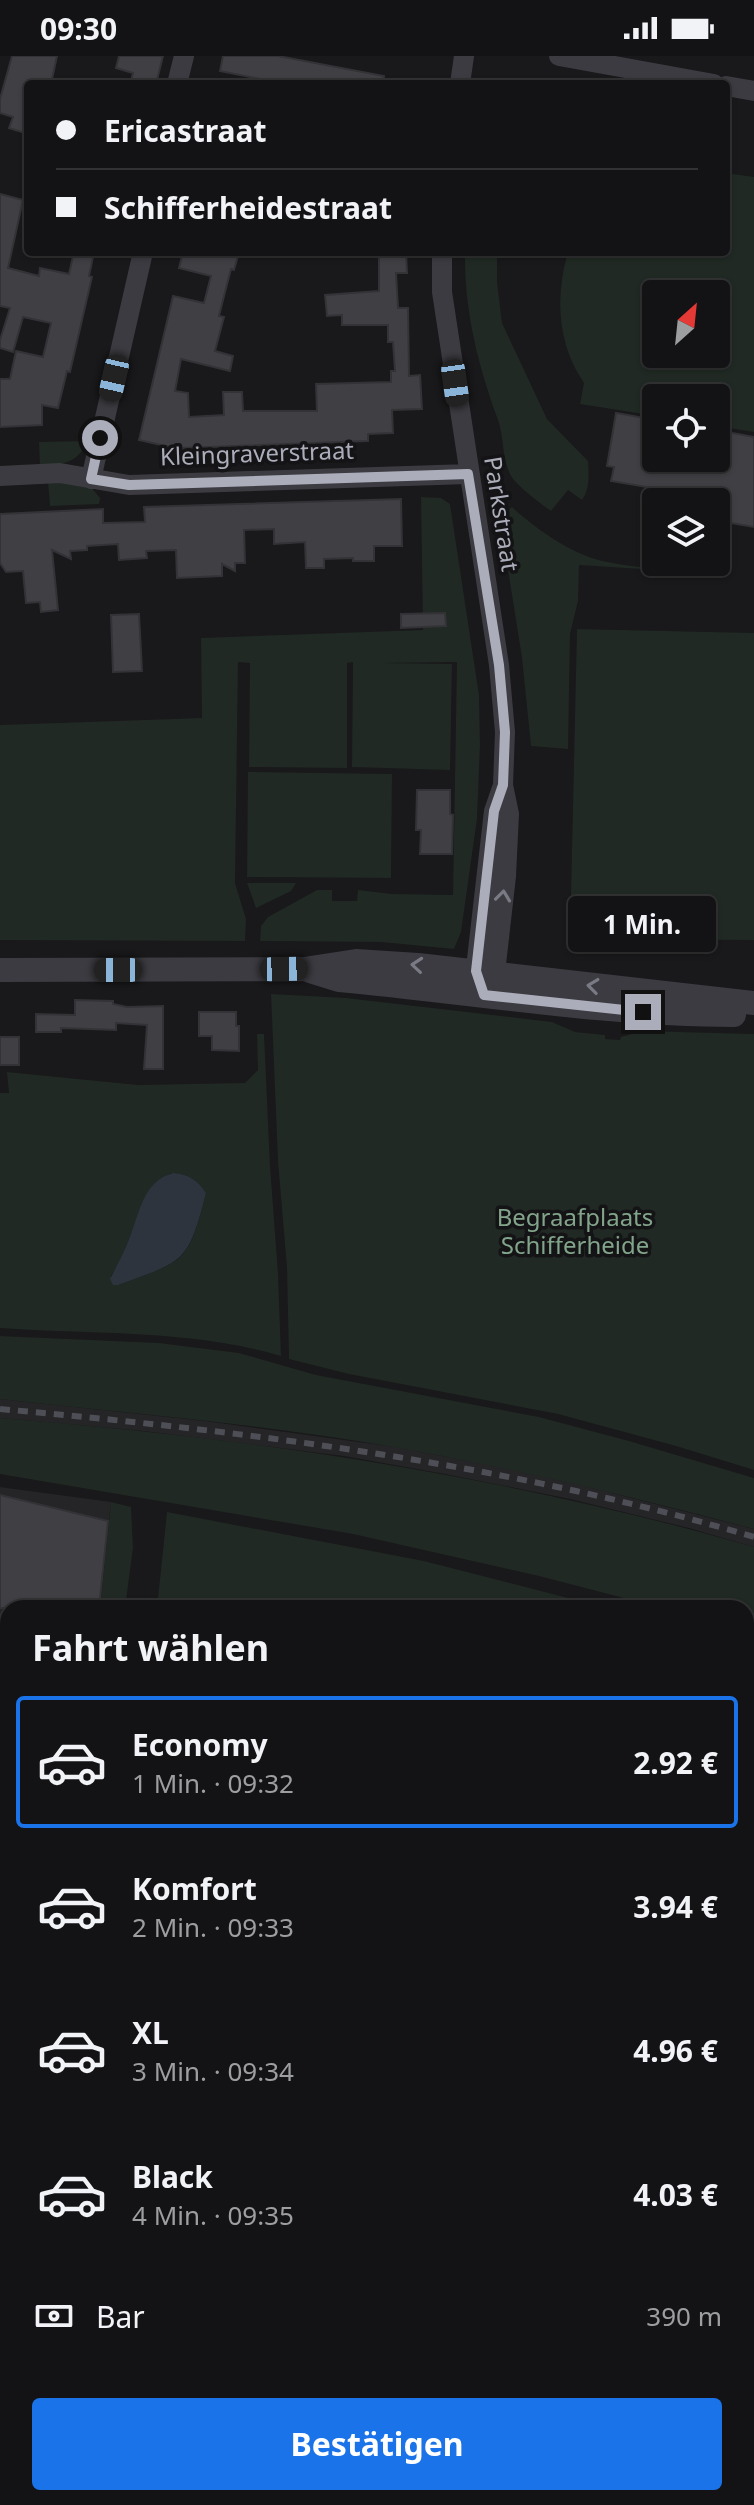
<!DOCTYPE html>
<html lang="de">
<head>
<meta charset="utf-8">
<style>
  body { margin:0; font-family:"Noto Sans",sans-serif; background:#202022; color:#f1f3f6; height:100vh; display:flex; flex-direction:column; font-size:30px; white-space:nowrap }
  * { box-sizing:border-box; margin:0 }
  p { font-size:26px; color:#9d9ea0 }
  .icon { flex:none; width:44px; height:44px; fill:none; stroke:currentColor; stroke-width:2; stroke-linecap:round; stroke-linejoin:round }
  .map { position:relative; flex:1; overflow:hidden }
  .side { position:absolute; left:0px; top:1544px; width:754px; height:906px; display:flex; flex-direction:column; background:#131214; border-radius:24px 24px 0 0; box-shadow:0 2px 6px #0004,0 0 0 2px #323234 }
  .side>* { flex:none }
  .guide { position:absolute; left:24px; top:24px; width:706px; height:176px; border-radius:8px; box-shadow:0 2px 6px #0004,0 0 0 2px #323234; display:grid; align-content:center; height:176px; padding:0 32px; background:#131214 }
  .needle { width:52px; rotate:27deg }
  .buttons { position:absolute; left:642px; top:224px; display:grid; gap:16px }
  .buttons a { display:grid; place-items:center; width:88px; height:88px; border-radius:8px; background:#131214; box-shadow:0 2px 6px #0004,0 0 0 2px #323234; font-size:40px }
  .end { position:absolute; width:36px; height:36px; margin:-18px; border:10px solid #abadba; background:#111; box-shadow:0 0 0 4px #111 }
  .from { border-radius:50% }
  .bubble { position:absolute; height:56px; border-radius:8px; background:#131214; box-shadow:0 2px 6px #0004,0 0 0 2px #323234; font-size:26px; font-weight:700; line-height:56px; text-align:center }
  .car { position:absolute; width:24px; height:48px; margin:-24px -12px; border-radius:10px; box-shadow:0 0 6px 2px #0007; background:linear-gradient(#222 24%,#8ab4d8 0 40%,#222 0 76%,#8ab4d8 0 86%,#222 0) }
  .guide b { display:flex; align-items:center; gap:28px; height:76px; font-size:30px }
  .guide b+b { border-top:2px solid #323234 }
  .guide i { width:20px; height:20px; background:#f1f3f6 }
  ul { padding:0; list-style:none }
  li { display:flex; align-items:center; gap:24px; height:132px; margin:0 16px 12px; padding:0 16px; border:4px solid transparent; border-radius:8px }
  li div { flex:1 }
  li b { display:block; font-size:30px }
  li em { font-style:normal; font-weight:700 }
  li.selected { border-color:#1a73e8 }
  li>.icon { width:72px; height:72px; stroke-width:1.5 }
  h2 { padding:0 32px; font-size:36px; line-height:96px }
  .pay { display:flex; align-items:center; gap:20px; height:88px; padding:0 32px; font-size:30px }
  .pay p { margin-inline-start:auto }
  .cta { display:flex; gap:16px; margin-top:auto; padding:16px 32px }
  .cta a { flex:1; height:92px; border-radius:8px; background:#1a73e8; color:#fff; font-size:32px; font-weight:700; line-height:92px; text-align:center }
  .status { display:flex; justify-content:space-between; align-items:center; height:56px; padding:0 40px; background:#131214; direction:ltr }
  .status svg { height:22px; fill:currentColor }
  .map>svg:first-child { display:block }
  .built { fill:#252427 }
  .green { fill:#202923; fill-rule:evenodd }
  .water { fill:#2e343e }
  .building { fill:#404044; stroke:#333236; stroke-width:2 }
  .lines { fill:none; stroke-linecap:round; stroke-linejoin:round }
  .minor { stroke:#3b3b41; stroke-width:20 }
  .tertiary { stroke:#3b3b41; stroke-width:24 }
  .trunk { stroke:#5d5e67; stroke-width:32 }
  .rail { stroke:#4e4f56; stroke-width:6; stroke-dasharray:10 8; stroke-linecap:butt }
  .oneway { stroke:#797a84 }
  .route { stroke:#abadba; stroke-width:10 }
  .labels { text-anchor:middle; stroke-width:7; stroke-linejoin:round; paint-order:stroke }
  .street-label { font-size:24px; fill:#abadba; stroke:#141315 }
  .park-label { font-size:24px; fill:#82a48a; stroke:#141315 }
</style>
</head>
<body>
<div class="status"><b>09:30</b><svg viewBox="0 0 49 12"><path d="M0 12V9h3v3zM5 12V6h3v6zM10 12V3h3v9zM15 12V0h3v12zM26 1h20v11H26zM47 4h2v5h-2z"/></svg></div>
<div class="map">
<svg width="754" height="2449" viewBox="0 0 754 2449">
  <rect width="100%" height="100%" fill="#19181a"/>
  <path class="built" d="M0,1343l205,22 190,26 134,25 225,57v18l-65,-19 -119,-29 -125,-25 -101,-18 -200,-25 -144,-13z
    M0,1431l111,15 -12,106h-91v890h92l2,7h-102z"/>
  <path class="green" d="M726,117l28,4v255l-38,-6v-28h-60v18l-76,-12 4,-21c-27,-39 -29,-87 -16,-131h158zM656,238h60v60h-60z
    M465,196h32v30l5,41 45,96 41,42c1,13 2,28 -6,39l-14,-10 -17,21c-11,-8 -36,-26 -41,-37 -8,-16 -6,-37 -12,-54 -20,-55 -34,-109 -33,-168z
    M86,385c-6,23 -25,23 -46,25l-1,-24z
    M48,426h19l23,4 10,12 -1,6 -49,2z
    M421,441l20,1 9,6 29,191 1,50 -3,74 -16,113 -7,17 -73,-7 -121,-1 1,-15 7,-9 49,-27h15v11h25l1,-11 34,4 61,1 4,-233 -74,1 69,1 -2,106 -98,-3 1,-105 -6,1v105l-98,-1 1,-104 -12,-1 -3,221 11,36 -1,22 -245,-1v-215l202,-7 -1,-80 222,-8z
    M512,451c22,20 51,41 80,51 24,8 55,9 81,13l-94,-6 -1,36 -8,33 -2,115 -37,-3 -9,-88 -22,-139z
    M577,573l177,4v307l-184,-1z
    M248,716l144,2 -1,104 -144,-1z
    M247,827h49l-5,8 -35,17z
    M271,938l75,4 206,24 23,10 30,3v4l15,1 1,-3 22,-6 111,3v436l-78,-24 -118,-32 -209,-40 -60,-15 -2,-91 -9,-107z
    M257,978h7l6,132 8,107 3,83c-92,-27 -186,-21 -281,-28v-235h9l-2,-21 131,13 107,-2 13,-13zM173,1117c15,1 25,7 33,20 -18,71 -21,68 -88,92l-7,-9 11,-18 10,-27 37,-57z
    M0,1280l159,7 80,10 77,22 223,42 90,24 125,37v51c-118,-31 -235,-60 -356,-81 -131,-24 -265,-34 -398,-49z
    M0,1362c255,20 508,58 754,129v88l-8,-2v-25h-84l-123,-32 -186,-42 -353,-60z
    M111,1446l20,5 2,41 -8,60h-25z
    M167,1456l257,49 183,47h-450z
    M746,1591l8,2v499l-8,-2z
    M754,2293v156h-153l8,-7h137v-140z
    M100,2442h354l-5,7h-347z"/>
  <path class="water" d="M173,1117c15,1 25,7 33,20 -18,71 -22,68 -88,92h-5l-3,-6c7,-14 14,-26 19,-40 11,-26 13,-57 44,-66z
    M746,2168l8,7v75l-8,7z"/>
  <path class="building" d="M12,0h45l-6,28h-23v50l-19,-6 4,-11 -13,-4v-14z
    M119,0h44l-7,28 -25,-3 2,-8 -17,-5z
    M223,0h55l106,20 -1,8h-98l-65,-13z
    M0,138l23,6 -15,68 31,8 1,-8 29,6 5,-22h20l-5,24 3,1 -22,95 -3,-1 -9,37 -16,-3v20l-42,2v-48h10l6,-28 27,6 8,-34 -28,-6 -10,35 -13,-4v-8l10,-32 -10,-2z
    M183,196h56l-5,18 -3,-1 -7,27 -5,20 5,1 -9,34 18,5 -3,15 -49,-12 -6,32 13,2 1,24 35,-2 -1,-23h19l1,19h74l-1,-27 75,-2v-11h4l-2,-29h-5v-17h-46v-10l-15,1 -2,-21 54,-4v-39h27l1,21h-11l2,35h10l1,68 11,-1 2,34 -30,1 1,23 -25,1v7l-185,7v2l-44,-10 34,-144 31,7 7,-27 -32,-8z
    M616,357l40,7v38h60v-28l38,7v90l-34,-6 -4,-5v-14h-4v-4l-101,-17 3,-14 -7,-1z
    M401,443l1,47h-28v15h-21v-3l-29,1v9h-18l-1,-26 -31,2v-15l-30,1 1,33h-10v8l-13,-7v12l-45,2 -1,-28 -30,1 1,7 -28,2 -1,-16 -31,2v4l-17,1 1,8 -19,-9 6,60 -17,2 -1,-10 -14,1 -3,-32 -17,1 -6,-9v-49l103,-5v14l42,-1 -1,-15z
    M445,557l1,13 -45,2v-14z
    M139,558l3,57 -29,1 -2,-57z
    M417,734h33v24l3,1 -1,39h-32l1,-24h-5z
    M75,944l38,1v3l14,3 36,-1v63h-19l3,-44 -31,-2v7l-55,-2v4h-25v-18l39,1z
    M199,956h37v14h3v25l-27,-1v-14h-13z
    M0,981h19v28h-19z
    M0,1439l108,26 -9,87h-99z"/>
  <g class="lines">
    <path class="minor" d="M559,0l155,28
      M177,28l7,-28
      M460,28l4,-28
      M726,30l28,5
      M442,196v40l57,373 6,67 -2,53 6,29 -3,62 -11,97 -6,12
      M0,420l60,-3 69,12 339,-11
      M91,423l52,-227
      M481,929l-5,-14 1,-12 17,-148 8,-23
      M0,2069l8,1"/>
    <path class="tertiary" d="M0,914l304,-1 52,-8 62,4 336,38
      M310,915l29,9c131,12 263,35 395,35
      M746,2109l8,2
      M746,2129l8,2
      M478,2449l4,-7"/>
    <path class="trunk" d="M746,2294l8,-9
      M592,2449l8,-7"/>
    <path class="rail" d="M0,1353c254,23 509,55 754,128"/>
  </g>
  <defs><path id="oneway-chevron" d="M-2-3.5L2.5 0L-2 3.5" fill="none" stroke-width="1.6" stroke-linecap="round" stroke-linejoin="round" transform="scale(2)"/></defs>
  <g class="oneway">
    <use href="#oneway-chevron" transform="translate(503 840) rotate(-83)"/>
    <use href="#oneway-chevron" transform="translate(417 909) rotate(-175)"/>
    <use href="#oneway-chevron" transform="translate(593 930) rotate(-173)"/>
  </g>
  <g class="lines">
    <path class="route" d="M100,382l-9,41 38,6 339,-11 31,191 6,67 -2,53 -9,26 -18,160 8,24 159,17"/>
  </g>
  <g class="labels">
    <g class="street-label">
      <text transform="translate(257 398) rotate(-2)" y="8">Kleingraverstraat</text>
      <text transform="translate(501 458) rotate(81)" y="8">Parkstraat</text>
    </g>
    <g class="park-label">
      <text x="575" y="1170">Begraafplaats<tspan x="575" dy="28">Schifferheide</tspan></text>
    </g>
  </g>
</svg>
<div class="buttons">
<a><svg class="needle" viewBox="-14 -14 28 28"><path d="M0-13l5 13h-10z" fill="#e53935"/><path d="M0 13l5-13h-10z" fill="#9d9ea0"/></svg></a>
<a><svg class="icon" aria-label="locate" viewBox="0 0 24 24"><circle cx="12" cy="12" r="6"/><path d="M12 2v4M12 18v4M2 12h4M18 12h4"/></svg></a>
<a><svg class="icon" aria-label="layers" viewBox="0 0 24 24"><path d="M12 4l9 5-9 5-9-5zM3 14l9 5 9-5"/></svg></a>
</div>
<i class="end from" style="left:100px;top:382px"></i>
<i class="end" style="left:643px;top:956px"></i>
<div class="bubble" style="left:568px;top:840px;width:148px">1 Min.</div>
<i class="car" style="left:114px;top:322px;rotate:193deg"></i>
<i class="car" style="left:455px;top:327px;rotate:172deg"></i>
<i class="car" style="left:284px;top:913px;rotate:89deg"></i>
<i class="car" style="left:118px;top:914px;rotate:270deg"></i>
<div class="guide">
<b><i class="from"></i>Ericastraat</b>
<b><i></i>Schifferheidestraat</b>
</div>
<section class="side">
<h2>Fahrt wählen</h2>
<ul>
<li class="selected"><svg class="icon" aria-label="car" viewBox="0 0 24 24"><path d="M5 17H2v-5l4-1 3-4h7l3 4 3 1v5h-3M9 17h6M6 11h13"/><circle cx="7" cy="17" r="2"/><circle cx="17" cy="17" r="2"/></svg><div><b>Economy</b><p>1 Min. · 09:32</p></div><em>2.92 €</em></li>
<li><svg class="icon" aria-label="car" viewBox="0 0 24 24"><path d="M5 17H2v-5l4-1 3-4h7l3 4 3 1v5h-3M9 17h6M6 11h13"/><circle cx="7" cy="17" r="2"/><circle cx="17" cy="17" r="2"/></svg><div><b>Komfort</b><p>2 Min. · 09:33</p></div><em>3.94 €</em></li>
<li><svg class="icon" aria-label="car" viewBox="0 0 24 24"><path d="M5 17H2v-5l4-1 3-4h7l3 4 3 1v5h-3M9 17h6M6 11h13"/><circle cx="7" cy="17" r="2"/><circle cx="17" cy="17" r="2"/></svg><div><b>XL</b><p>3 Min. · 09:34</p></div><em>4.96 €</em></li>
<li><svg class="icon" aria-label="car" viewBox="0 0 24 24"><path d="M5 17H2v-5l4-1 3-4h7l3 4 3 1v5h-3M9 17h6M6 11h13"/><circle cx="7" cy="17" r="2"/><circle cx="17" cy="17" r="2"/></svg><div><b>Black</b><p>4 Min. · 09:35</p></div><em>4.03 €</em></li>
</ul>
<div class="pay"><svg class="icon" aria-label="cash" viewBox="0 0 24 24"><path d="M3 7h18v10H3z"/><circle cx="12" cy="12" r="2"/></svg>Bar<p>390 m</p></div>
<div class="cta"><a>Bestätigen</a></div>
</section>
</div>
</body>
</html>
